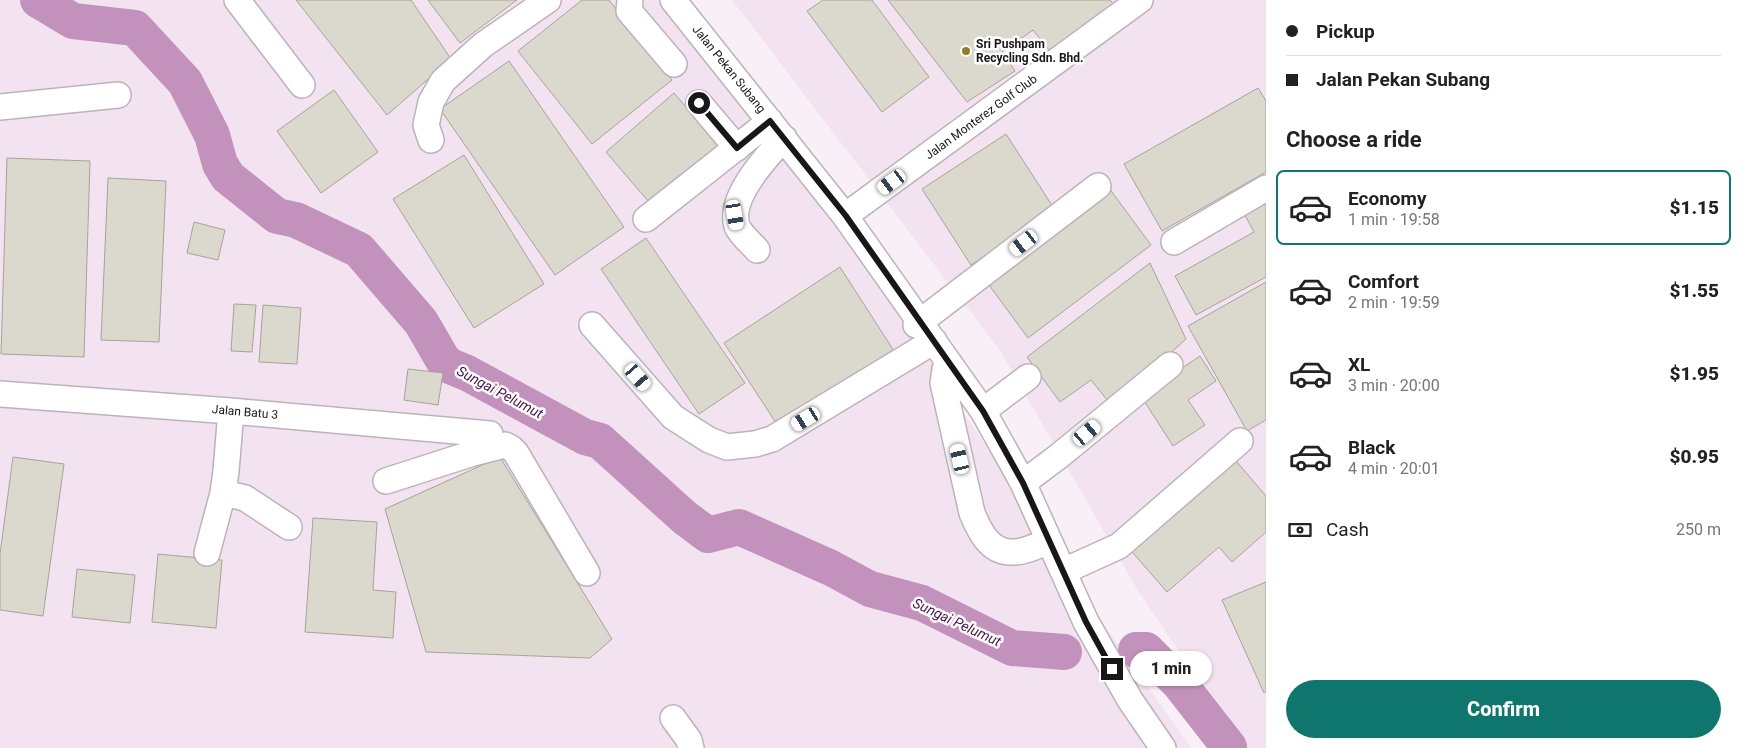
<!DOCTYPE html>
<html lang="en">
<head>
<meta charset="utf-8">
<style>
  body { margin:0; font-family:Roboto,sans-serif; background:#f6f6f6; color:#222; height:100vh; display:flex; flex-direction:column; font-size:19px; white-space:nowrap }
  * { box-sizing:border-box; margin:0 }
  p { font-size:16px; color:#767676 }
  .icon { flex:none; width:28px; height:28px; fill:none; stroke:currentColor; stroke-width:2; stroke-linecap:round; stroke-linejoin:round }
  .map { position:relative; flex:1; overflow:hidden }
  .sheet { display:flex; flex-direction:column; background:#fff; width:475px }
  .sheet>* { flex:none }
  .guide { display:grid; align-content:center; height:110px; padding:0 20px; background:#fff }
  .end { position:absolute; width:22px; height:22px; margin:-11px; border:6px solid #191619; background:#fff; box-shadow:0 0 0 2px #fff }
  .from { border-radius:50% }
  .bubble { position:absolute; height:35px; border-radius:18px; background:#fff; box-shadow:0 1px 4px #0004; font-size:16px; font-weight:800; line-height:35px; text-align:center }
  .car { position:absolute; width:15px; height:30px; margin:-15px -8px; border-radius:6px; box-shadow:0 0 4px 1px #0007; background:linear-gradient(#fff 24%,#345 0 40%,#fff 0 76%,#345 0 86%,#fff 0) }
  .guide b { display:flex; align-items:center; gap:18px; height:48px; font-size:19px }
  .guide b+b { border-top:1px solid #e0e0e0 }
  .guide i { width:12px; height:12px; background:#222 }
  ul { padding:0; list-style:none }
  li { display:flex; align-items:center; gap:15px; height:75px; margin:0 10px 8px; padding:0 10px; border:2px solid transparent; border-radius:8px }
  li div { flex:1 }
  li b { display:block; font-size:19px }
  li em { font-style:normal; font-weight:800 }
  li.current { border-color:#0f766e }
  li>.icon { width:45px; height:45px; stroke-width:1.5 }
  h2 { padding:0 20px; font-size:22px; line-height:60px }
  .pay { display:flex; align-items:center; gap:12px; height:55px; padding:0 20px; font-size:19px }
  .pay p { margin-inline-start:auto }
  .primary-button { display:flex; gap:10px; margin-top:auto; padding:10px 20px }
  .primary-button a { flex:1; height:58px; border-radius:30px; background:#0f766e; color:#fff; font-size:20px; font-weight:800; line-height:58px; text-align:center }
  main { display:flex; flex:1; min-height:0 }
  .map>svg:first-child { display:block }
  .built { fill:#f3e3f1 }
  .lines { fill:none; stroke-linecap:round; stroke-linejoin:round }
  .river { stroke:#c292bc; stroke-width:36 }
  .building { fill:#dbd8ce; stroke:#a6a39a }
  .minor-casing { stroke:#bcb3ba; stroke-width:28 }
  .minor { stroke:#fff; stroke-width:25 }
  .route { stroke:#191619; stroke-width:6 }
  .poi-dot { fill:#967d25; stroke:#fff; stroke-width:2 }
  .labels { text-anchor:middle; stroke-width:5; stroke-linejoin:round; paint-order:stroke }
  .poi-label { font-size:12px; font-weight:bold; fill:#191619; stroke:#fff; text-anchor:start }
  .street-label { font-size:12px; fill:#191619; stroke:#fff }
  .water-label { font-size:14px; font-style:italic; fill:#491047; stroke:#fff }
</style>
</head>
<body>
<main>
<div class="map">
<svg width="1266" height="748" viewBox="0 0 1266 748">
  <rect width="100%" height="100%" fill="#f9eff7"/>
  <path class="built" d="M0,0h692l399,606 100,142h-1191z
    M732,0h534v748h-21l-107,-157 -137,-239z"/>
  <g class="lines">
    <path class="river" d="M38,0l35,21 62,7 50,54 27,53 8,29 8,13 49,39 19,4 63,30 62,72 22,38 7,6 17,7 118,64 15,4 84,76 24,18 31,-8 92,41 39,21 52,14 90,45 52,4
      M1136,650h10l33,33 50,64"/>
  </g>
  <path class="building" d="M296,0h115l40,59 -64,56z
    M428,0h89l-57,43z
    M582,0h27l63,80 -80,64 -74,-93z
    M823,0h49l57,77 -47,35 -75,-101z
    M888,0h222l5,6 -66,44 -16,-20 -31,22 13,19 -48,31z
    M509,61l115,166 -69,48 -115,-166z
    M1258,88l8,13v71l-104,59 -38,-67z
    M334,90l44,62 -57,41 -44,-62z
    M674,93l48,56 -68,59 -48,-56z
    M1006,134l49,76 -84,55 -49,-76z
    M464,155l80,129 -70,44 -81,-129z
    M7,158l83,3 -6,196 -83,-3z
    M108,178l58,3 -7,161 -58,-2z
    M1109,188l42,57 -123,93 -42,-57z
    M1266,191v86l-70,38 -21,-39 79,-44 -14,-26z
    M194,222l31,8 -7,30 -31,-7z
    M646,238l99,145 -46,31 -98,-145z
    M1150,263l36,76 -74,67 -21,-26 -31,22 -33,-45z
    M840,267l54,84 -116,75 -54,-83z
    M1266,282v138l-19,11 -59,-105z
    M234,304l22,1 -4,47 -21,-1z
    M263,305l38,3 -4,56 -38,-2z
    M1200,356l16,25 -28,19 17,25 -32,21 -32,-50z
    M408,369l35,4 -5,32 -34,-5z
    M1231,455l35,41v36l-34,30 -13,-15 -52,45 -40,-46z
    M13,457l51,7 -21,152 -43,-6v-56z
    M500,457l112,182 -22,19 -164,-6 -41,-143z
    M313,518l64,4 -4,68 23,2 -3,46 -88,-6z
    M158,554l64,6 -6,68 -64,-6z
    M77,569l58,6 -5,48 -58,-6z
    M1266,582v109l-2,2 -42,-93z"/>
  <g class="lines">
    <defs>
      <path id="minor" d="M237,0l65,85
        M630,0l-1,11 45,53
        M673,0l172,216 138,195 40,72 63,139 44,78 33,48
        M699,103l38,45
        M0,107l118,-12
        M431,140l-5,-15 5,-23 12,-21 40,-36 65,-45
        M845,216l295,-216
        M646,219l124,-98
        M1174,242l92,-54
        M757,250c-6,-7 -17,-16 -20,-24 -9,-28 29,-69 47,-88
        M592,325l81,92 36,23 18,7 28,-3 17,-5 162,-98
        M916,325l182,-139
        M950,364l-5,5 -2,14 29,130c7,17 17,39 39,39 13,1 27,-7 38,-11
        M0,394l231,17 259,23
        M983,411l45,-34
        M386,481l84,-27 35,-9 6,3 5,5 71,120
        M1023,483l36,-27 111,-91
        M223,493l22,5 44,29
        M207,553l16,-60 3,-22 5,-60
        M1064,571l55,-25 121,-105
        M673,718l16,22 2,8"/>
    </defs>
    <use href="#minor" class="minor-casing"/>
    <use href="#minor" class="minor"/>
  </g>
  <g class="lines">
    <path class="route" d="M699,103l38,45 33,-27 76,95 137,195 40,72 63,139 26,47"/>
  </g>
  <circle class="poi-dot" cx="966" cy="51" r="5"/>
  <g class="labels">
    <g class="poi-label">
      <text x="976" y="48">Sri Pushpam<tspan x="976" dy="14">Recycling Sdn. Bhd.</tspan></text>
    </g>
    <g class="street-label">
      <text transform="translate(729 69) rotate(51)" y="4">Jalan Pekan Subang</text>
      <text transform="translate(981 117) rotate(-36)" y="4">Jalan Monterez Golf Club</text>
      <text transform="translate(245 412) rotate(5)" y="4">Jalan Batu 3</text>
    </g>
    <g class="water-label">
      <text transform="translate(500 392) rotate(28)" y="5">Sungai Pelumut</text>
      <text transform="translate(957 622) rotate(25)" y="5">Sungai Pelumut</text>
    </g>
  </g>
</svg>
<i class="end from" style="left:699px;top:103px"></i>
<i class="end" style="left:1112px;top:669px"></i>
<div class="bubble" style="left:1130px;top:651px;width:82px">1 min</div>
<i class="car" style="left:892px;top:182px;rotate:234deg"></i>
<i class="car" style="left:735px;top:215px;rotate:170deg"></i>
<i class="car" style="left:1024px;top:243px;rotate:232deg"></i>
<i class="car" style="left:638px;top:377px;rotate:139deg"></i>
<i class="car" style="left:806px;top:419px;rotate:239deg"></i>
<i class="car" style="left:1087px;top:433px;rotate:50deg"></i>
<i class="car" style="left:960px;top:459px;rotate:347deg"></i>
</div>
<section class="sheet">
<div class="guide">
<b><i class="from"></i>Pickup</b>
<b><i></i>Jalan Pekan Subang</b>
</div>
<h2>Choose a ride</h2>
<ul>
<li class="current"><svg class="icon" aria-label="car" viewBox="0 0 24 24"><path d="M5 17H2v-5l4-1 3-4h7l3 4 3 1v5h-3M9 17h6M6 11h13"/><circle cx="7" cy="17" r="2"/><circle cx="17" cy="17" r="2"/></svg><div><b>Economy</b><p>1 min · 19:58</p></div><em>$1.15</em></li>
<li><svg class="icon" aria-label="car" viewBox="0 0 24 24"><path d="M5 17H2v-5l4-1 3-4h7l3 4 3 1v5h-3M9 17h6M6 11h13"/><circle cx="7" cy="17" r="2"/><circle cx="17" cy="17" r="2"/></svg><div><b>Comfort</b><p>2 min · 19:59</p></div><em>$1.55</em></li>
<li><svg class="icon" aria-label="car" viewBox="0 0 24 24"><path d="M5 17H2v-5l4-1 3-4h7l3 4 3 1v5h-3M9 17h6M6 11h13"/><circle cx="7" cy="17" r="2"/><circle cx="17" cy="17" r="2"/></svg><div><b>XL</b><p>3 min · 20:00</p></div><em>$1.95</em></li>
<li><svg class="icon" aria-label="car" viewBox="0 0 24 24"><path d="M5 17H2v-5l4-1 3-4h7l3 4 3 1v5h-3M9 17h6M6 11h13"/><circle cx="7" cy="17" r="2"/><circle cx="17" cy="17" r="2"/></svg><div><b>Black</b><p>4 min · 20:01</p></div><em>$0.95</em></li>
</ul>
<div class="pay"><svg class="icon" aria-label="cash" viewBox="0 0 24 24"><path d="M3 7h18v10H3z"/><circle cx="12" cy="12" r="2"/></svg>Cash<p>250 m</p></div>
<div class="primary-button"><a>Confirm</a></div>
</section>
</main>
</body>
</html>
